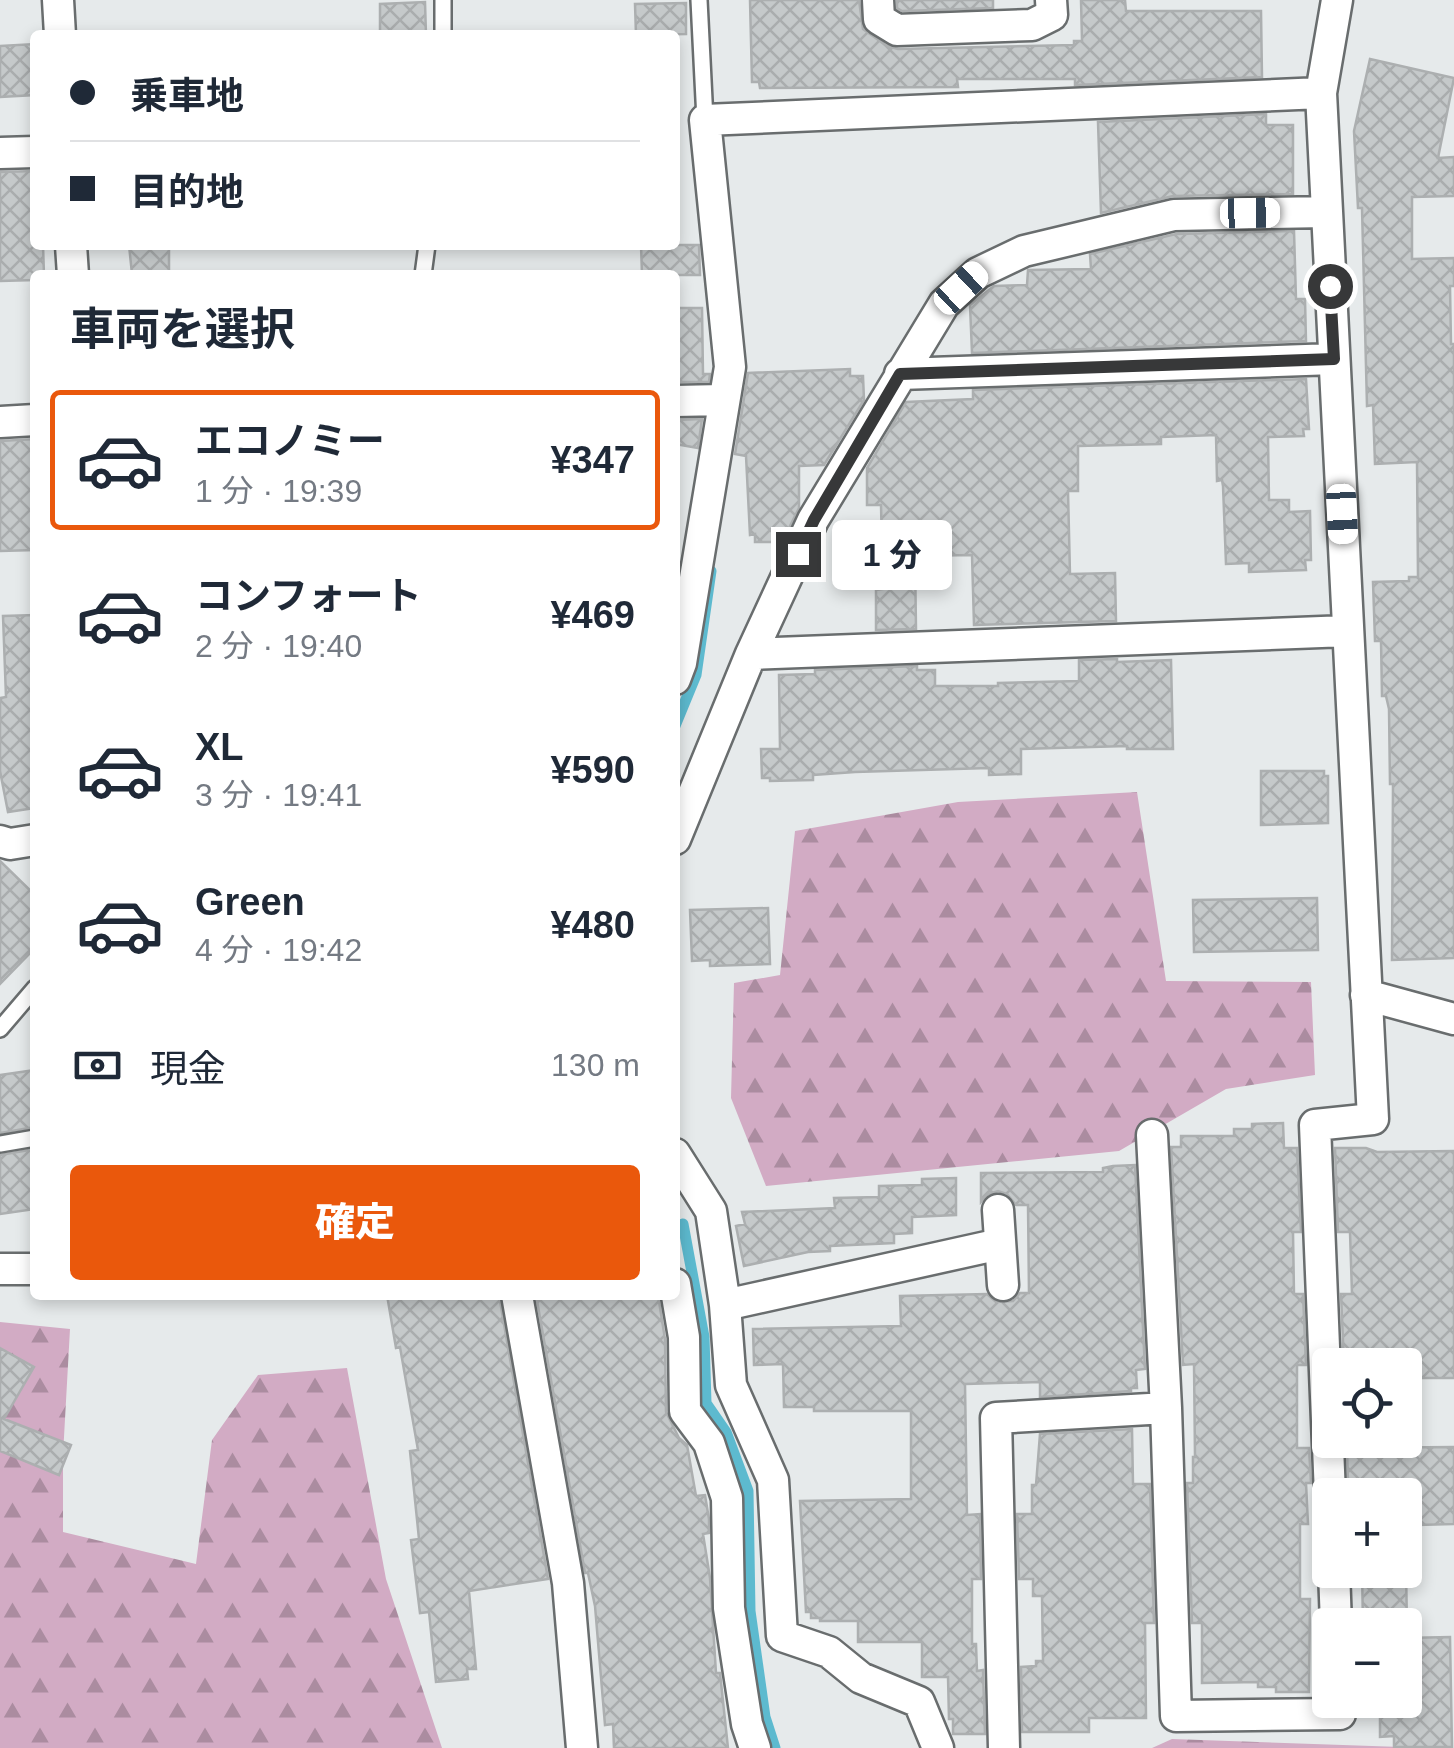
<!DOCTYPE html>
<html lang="ja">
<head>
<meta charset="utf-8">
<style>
  body { margin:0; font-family:Arial,"Noto Sans JP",sans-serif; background:#f2f2f3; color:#1f2937; height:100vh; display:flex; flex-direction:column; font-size:38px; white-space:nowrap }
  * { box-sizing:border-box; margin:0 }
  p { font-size:32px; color:#747a83 }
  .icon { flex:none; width:55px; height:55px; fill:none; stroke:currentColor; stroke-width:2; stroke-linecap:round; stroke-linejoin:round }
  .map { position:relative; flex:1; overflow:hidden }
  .drawer { position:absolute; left:30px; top:270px; width:650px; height:1030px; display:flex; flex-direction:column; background:#fff; border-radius:10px; box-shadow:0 5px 15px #0003 }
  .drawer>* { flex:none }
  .hud { position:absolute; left:30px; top:30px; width:650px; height:220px; border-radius:10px; box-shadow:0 5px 15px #0003; display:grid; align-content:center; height:220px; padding:0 40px; background:#fff }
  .buttons { position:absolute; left:1312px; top:1348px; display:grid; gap:20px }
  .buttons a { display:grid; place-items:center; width:110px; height:110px; border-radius:10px; background:#fff; box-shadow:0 5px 15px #0003; font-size:50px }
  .end { position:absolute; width:45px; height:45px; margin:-22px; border:12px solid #373839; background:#fff; box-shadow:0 0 0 5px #fff }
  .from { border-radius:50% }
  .bubble { position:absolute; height:70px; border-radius:10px; background:#fff; box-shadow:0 5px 15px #0003; font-size:32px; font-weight:800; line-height:70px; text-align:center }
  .car { position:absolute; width:30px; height:60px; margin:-30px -15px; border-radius:12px; box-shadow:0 0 8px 2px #0007; background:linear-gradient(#fff 24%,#345 0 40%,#fff 0 76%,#345 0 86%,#fff 0) }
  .hud b { display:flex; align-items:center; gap:35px; height:95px; font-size:38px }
  .hud b+b { border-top:2px solid #e0e1e3 }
  .hud i { width:25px; height:25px; background:#1f2937 }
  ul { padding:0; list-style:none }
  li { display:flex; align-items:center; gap:30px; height:140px; margin:0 20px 15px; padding:0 20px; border:5px solid transparent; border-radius:10px }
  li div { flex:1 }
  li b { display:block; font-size:38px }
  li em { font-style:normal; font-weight:800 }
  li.on { border-color:#ea580c }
  li>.icon { width:90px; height:90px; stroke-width:1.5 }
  h2 { padding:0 40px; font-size:45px; line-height:120px }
  .pay { display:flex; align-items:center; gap:25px; height:110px; padding:0 40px; font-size:38px }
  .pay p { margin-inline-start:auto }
  .primary-button { display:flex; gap:20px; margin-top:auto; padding:20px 40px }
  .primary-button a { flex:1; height:115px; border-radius:10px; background:#ea580c; color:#fff; font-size:40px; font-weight:800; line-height:115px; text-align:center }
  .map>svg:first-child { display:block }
  .forest { fill:url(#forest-firs) }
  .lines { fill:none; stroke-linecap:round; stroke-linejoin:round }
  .stream { stroke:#5dbacf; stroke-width:11 }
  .building { fill:url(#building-cross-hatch); stroke:#acafb0; stroke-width:2.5 }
  .lane-casing { stroke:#696d6e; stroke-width:20 }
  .street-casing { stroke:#696d6e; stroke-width:35 }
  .lane { stroke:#fff; stroke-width:15 }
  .street { stroke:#fff; stroke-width:30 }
  .route { stroke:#373839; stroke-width:12 }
</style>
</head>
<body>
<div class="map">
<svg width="1454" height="1748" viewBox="0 0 1454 1748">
  <defs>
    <pattern id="forest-firs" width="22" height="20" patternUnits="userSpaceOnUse" patternTransform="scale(2.5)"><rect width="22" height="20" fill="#d2abc4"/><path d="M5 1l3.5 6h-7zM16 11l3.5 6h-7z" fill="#ab8ca0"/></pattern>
    <pattern id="building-cross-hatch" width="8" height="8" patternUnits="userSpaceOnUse" patternTransform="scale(2.5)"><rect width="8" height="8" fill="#c5c9ca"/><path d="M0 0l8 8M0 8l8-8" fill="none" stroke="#aaadae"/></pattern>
  </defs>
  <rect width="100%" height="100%" fill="#e6eaeb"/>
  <path class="forest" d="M1137,792l29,189 145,1 4,93 -89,14 -107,62 -353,35 -35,-88 3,-115 46,-8 15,-144 163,-29z
    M0,1322l70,7 -7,126v77l133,32 16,-124 46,-65 89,-7 39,211 56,169h-442z
    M1172,1739l229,8v1h-249z"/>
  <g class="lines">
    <path class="stream" d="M675,726l21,-51 15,-104
      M683,1224l21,113 2,66 20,29 22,59 2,120 15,106 10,31"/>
  </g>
  <path class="building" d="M750,0h109l4,29 24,17 11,3 176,-4v-4h8l-1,-41h44l1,11h135l1,66 -187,8v-6h-118l1,8 -198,1 -1,-6h-7z
    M897,0h96v8l-91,3 -5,-3z
    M425,2l1,33h-46v-31z
    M686,3v31l-50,1 -1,-31z
    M35,44v51l-35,2v-51z
    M1370,59l84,19 -16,80 16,-1v39l-42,1v62l42,-1v28h-4l1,58h3v614l-62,2 1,-176h-3l-1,-75 -3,-13h-4l-1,-55h-6l-2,-59 36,-1v-4h9l-1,-115 -42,2 -2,-59 -6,1 -5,-198h-4l-4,-77z
    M1266,114v11h27v69l-120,2 -72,17 -3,-91z
    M35,171v74h8l1,30h-9v5l-35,1v-109z
    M1294,231l2,68h9l1,42 -334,12 -2,-48 24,-19 33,-1 1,-15 63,-1 -1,-15 86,-20z
    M129,245h40v29h-37z
    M641,245h58l1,30h-58z
    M675,308h27l1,66h7l-1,8h-34z
    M850,369v7h13l1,24 -40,65 -25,1v42l-17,34h-27v-8l-5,1 -4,-79 -11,-2 13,-81z
    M1306,379l3,50h-6l1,7 -36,1 1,63h20v12l21,-1 1,49h-6l1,10 -57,2v-9l-23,1 -3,-78 -1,-6 -5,1 -1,-46 -55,2v7l-83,2v45h-10l2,83 45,-1 1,48 -142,4 -2,-70 -57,1 1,73 -40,1v-40l7,-1 -2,-84h-14v-37l39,-66 67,-3v-9z
    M702,419l-4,29 -23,-4v-24z
    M35,439v111l-35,1v-110z
    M35,615v193l-27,4 -8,-41v-73l6,-1 -3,-81z
    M1117,659v3l54,-2 2,89h-46v-3l-106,3v25l-32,1v-7l-134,4 -42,3v5l-43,1v-3h-8l-1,-29h19l-1,-74 36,-1v-4l102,-4v4h18v16h63v-3l81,-2v-21z
    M1261,771h63v5h4v47l-67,2z
    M0,861l35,34v53l-35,36z
    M1317,898l1,52 -124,2 -1,-52z
    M768,908l2,56 -60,2v-6l-18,1 -2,-51z
    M35,1070v57l-35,6v-58z
    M1283,1123l1,25h13l4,84h-8l1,62h9l3,71h-9v83h12l2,35h-5l2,41h-8v75h10l-1,93h-33v-5h-18v-5l-56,1v-60h-10l-5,-140h6v-26h2l-1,-93 -11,1 -12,-218h10v-11h53v-7h18v-5z
    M1335,1148h31l11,4 77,-1v227h-43v-13h-67l-3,-71h11l-2,-62h-12z
    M35,1149v60l-35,5v-59z
    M1135,1165l10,204 -9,1 1,18h-6v3l-91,6v-15l-75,2 2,131 13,-1 1,65h-9v65h4l1,27 6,-1 2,64h-32v-15h-4l-1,-42h-26v-35h-64v-21h-38v-3h-9v-6h-5l-6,-111 111,-2v-88h-97v-4h-30l-1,-43 -29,1 -1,-36 148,-3 -1,-30 87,-2 9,8 17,-1 7,-8h9l-1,-88h-12l-9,-11 -9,-3 -10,3 -7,8v-29l122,-1v-4l10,-2z
    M956,1178v37l-44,2v16l-18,1v9l-64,3v5l-22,1 -64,14 -8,-40 9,-2 -3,-12 93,-4 -1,-10 45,-1v-11l43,-1v-6z
    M387,1295h112l49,284 -79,12 7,78h-9l1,10 -32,3 -7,-70 -9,1 -9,-73 8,-1 -9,-88 8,-1 -18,-103 -4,1z
    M536,1295h122l7,44 1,73 13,26 8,7 9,51 9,-1 4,24v14l-6,1 7,44 6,95h4l8,75h-114l-1,-24 -8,1 -10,-119 -7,-33h-3z
    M0,1348l34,19 -30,52 67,26 -12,30 -59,-24z
    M1132,1429l1,55h17l4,139h-9l1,95h-57v14h-67l-1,-65 15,-1v-5h7l-1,-65h-9v-17h-14l-2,-65h15v-29h4l4,-51z
    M1454,1447v77l-36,1 -1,-42h-69l-1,-35z
    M1362,1570h44l1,55h-44z
    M1450,1637l2,110h-58v-11l-14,1v-34l1,-3h24v-62z"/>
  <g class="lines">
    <defs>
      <path id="lane" d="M699,0l6,120
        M443,35v-35
        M423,275l4,-30
        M0,1029l35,-41
        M0,1144l35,-6"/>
      <path id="street" d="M58,0l2,35
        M878,0l1,19 18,11 135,-5 20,-10 -1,-15
        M0,153l35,-1
        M71,245l2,30
        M900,374l434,-15
        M675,401l48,-1
        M0,422l35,-2
        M751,654l596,-23
        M675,679l6,-16 49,-296 -25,-247 616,-27
        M675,839l76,-185 62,-134 131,-216 34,-31 46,-22 150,-36 152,-3
        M0,841l10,3 25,-4
        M1366,995l88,24
        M1152,1135l14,273 10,308 164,-2 -1,-14
        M675,1154l36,57 14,94 6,80 42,95 9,156 47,16 32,26 58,24 19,46
        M998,1210l5,75
        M0,1269h35
        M675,1284l9,53 1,74 24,32 18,55 2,110 18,116 8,24
        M517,1295l51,288 14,165
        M725,1305l275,-61
        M1330,1495l-15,-370 58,-6 -52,-1026 16,-93
        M1334,1570l2,55
        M1004,1748l-8,-330 170,-10"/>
    </defs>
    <use href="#lane" class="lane-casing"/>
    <use href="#street" class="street-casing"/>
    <use href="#lane" class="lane"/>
    <use href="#street" class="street"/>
  </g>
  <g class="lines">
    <path class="route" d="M798,554l16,-34 86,-146 434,-15 -4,-73"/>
  </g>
</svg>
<div class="buttons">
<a><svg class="icon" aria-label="locate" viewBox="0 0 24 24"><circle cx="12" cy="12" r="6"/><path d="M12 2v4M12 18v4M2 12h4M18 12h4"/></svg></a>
<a>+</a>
<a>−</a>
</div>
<i class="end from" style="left:1330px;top:286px"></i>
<i class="end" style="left:798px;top:554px"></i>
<div class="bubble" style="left:832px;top:520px;width:120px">1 分</div>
<i class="car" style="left:1250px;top:213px;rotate:89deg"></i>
<i class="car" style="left:961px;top:288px;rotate:47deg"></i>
<i class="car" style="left:1342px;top:514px;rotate:177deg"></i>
<div class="hud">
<b><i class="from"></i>乗車地</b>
<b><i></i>目的地</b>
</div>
<section class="drawer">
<h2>車両を選択</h2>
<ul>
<li class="on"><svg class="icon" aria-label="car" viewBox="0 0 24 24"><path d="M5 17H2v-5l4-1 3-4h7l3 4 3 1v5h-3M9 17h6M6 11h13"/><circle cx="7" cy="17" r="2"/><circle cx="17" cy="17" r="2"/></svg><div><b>エコノミー</b><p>1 分 · 19:39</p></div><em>¥347</em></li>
<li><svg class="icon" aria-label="car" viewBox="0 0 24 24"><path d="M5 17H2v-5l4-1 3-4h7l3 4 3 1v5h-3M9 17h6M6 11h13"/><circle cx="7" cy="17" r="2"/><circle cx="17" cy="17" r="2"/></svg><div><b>コンフォート</b><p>2 分 · 19:40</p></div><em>¥469</em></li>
<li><svg class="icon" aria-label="car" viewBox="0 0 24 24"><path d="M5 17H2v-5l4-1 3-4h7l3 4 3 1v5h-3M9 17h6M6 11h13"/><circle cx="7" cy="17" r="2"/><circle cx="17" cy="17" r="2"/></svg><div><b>XL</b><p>3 分 · 19:41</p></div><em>¥590</em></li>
<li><svg class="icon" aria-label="car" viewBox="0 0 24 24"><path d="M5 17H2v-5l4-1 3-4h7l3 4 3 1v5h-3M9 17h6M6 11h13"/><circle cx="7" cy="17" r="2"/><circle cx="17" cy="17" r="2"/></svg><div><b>Green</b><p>4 分 · 19:42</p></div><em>¥480</em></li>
</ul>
<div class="pay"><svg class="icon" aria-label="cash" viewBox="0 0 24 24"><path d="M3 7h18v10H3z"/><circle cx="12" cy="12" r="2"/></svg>現金<p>130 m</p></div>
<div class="primary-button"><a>確定</a></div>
</section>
</div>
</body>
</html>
